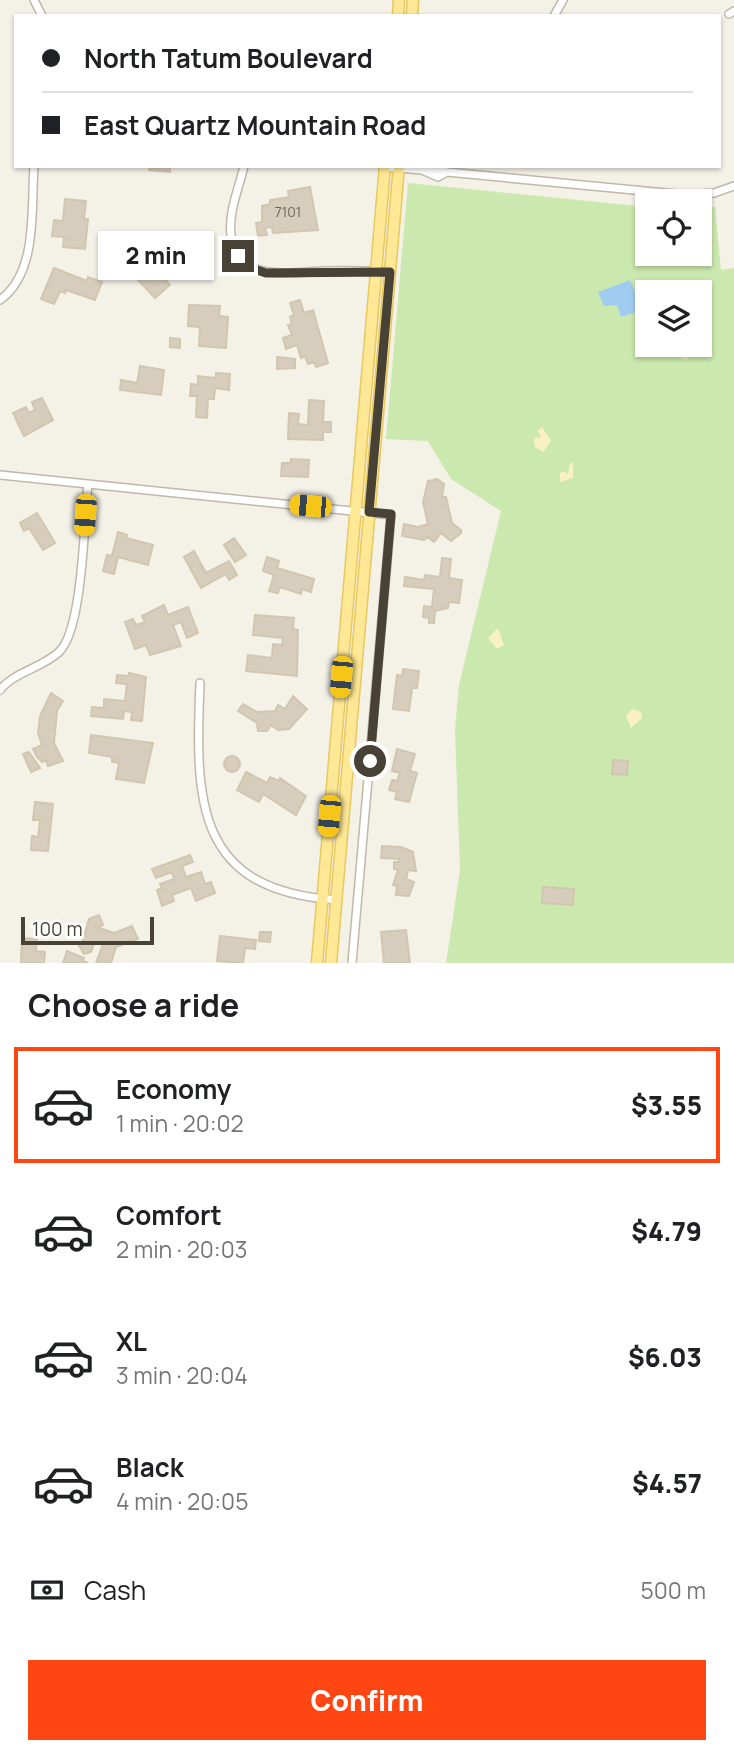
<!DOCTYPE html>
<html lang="en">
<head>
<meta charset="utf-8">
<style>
  body { margin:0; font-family:Manrope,sans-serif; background:#f2f2f2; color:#202124; height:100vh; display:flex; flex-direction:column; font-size:26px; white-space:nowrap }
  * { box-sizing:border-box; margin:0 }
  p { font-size:23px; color:#757577 }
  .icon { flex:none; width:38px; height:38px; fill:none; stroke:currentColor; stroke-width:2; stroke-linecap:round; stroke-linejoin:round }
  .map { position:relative; height:963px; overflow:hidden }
  .panel { display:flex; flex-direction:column; background:#fff; flex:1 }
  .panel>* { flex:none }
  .hud { position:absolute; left:14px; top:14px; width:707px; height:154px; border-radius:0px; box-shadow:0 2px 5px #0004; display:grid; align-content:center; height:154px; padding:0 28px; background:#fff }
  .controls { position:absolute; left:635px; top:189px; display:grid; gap:14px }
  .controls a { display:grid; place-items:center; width:77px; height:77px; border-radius:0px; background:#fff; box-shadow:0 2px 5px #0004; font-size:35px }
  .scale { position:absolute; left:21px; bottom:18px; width:133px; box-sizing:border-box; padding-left:7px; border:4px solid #474136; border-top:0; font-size:19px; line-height:24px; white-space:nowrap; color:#474136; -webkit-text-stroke:5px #fff; paint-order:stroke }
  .end { position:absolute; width:32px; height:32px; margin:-16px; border:9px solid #474136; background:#fff; box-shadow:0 0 0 4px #fff }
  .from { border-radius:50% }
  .bubble { position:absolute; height:49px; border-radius:0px; background:#fff; box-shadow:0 2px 5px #0004; font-size:23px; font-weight:800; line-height:49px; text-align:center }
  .car { position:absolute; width:21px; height:42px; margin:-21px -10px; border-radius:9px; box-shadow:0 0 5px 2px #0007; background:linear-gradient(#f5c518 24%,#345 0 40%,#f5c518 0 76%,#345 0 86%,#f5c518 0) }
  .hud b { display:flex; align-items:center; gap:24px; height:66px; font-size:26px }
  .hud b+b { border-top:2px solid #e0e0e0 }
  .hud i { width:18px; height:18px; background:#202124 }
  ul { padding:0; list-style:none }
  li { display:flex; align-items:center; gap:21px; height:116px; margin:0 14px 10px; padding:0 14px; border:4px solid transparent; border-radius:0px }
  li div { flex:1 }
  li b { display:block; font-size:26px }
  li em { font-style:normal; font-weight:800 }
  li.active { border-color:#ff4613 }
  li>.icon { width:63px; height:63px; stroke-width:1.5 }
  h2 { padding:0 28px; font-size:32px; line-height:84px }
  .pay { display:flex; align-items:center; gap:18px; height:77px; padding:0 28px; font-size:26px }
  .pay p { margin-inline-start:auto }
  .button { display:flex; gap:14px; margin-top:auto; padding:14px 28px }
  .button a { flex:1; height:80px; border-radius:0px; background:#ff4613; color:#fff; font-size:28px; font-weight:800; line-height:80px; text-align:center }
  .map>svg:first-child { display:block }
  .green { fill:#cbe9ae; fill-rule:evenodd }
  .sand { fill:#f9f1c1 }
  .water { fill:#a1ccf2 }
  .building { fill:#d6cdbc; stroke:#d1c6af; stroke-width:2 }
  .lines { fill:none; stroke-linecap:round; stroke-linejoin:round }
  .minor-casing { stroke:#c0b9a9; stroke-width:10 }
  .primary-casing { stroke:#e7c861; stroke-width:13 }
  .minor { stroke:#fff; stroke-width:7 }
  .primary { stroke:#ffe895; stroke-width:10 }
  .route { stroke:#474136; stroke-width:9 }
  .labels { text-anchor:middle; stroke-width:7; stroke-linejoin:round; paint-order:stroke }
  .number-label { font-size:14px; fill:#6b6458 }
</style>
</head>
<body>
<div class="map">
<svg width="734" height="963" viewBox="0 0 734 963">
  <rect width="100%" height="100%" fill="#f4f1e7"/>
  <path class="green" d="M408,183l239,24 1,47h52v-47h15l6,63 13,-2v695h-288l14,-93 -5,-141 4,-44 42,-174 -50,-32 -23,-38 -42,-2zM648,292h52v53h-52z"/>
  <path class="sand" d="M654,345h25l12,10 -5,5 -7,-4 -6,2 -1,-6 -9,2v-7l-6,2z
    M542,427l9,14 -8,11 -8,-5 -1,-7 2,-3 5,1 -3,-7z
    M573,462v16l-13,4v-9l4,-2 4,3 2,-10z
    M498,628l6,17 -7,4 -9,-11z
    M632,709l9,3 1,6 -11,10 -5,-12z"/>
  <path class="water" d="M630,280l12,30 -21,7 -4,-12 -13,1 -6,-14z"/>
  <path class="building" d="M150,166h20v6l-21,-2z
    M310,187l8,43 -45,3 -1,-6 -7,1 2,7 -9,1 -2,-13 6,-1v-16l8,-2v-4l19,-3 -1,-6z
    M65,199l21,2 -2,18h4l-3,30 -22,-2 1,-10 -12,-1 2,-16 9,1z
    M151,247l6,6 -4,4 10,12 -4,3 11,13 -15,13 -28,-30z
    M54,268l33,13 1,-4 14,5 -7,18 -29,-10 -1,3 -5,-2 -6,13 -13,-5z
    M300,300l4,13 9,-3 15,53 -12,4 -2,-5 -6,2 -3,-8 -4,2 -4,-13 -11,4 -3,-11 9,-3 -4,-10 4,-1 -2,-7 4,-2 -4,-12z
    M189,305l31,1 -1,10 9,1 -2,31 -27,-2 1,-19 -12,-1z
    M170,338l10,1v9l-10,-1z
    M277,357l18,2v9l-18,1z
    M140,366l24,4 -3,25 -41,-5 1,-10 16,3z
    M216,373l14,1 -1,16 -14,-2 -1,11h-6l-1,19 -11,-1 1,-21h-7l1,-12 7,1v-9l18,2z
    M42,398l11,22 -29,16 -11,-23 13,-6 3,6 6,-3 -3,-8z
    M309,400l15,1 -1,21h8v10h-8v8l-35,-1 1,-26 10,1 -1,10 10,1z
    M291,459l18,1 -1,17 -27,-1 1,-13h8z
    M437,479l7,5 -2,13h4l6,26 9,7v3l-10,8 -10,-8 -7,9 -7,-5 -3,3 -22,-4 2,-12 14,3 10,-3 -5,-22 5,-21z
    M37,513l18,30 -12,7 -14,-22 -5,3 -4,-8z
    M118,532l9,3 -1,3 27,7 -5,20 -30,-8 -4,17 -11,-3 4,-16 5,1z
    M234,538l12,17 -11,7 -11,-17z
    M194,551l12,22 23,-12 8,14 -8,5 -3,-6 -25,14 -17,-31z
    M267,557l12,4 -2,7 37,11 -3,13 -9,-3 -1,5 -21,-7 -2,6 -9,-2 5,-16 -11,-4z
    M442,558l9,1 -2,19 13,2 -3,23 -10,-1 -1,6 -13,3 -1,12h-5v-5l-6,-1 1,-11 8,1 2,-18 -30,-3 1,-9 19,3 1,-5 15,2z
    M164,605l4,10 20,-8 10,26 -11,5 -6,-16 -8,3 8,21 -31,9 -4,-10 -11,4 -10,-27 8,-3 3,6 9,-3 -3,-6z
    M255,615l39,3 -1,11 5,1 -1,46 -51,-5 2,-16 24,3 1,-14 9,1 1,-7 -30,-3z
    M403,669l16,2 -2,17h-5l-3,23 -16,-2 4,-34 5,1z
    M129,673l17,4 -4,44 -11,-1 1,-8 -8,-1 -1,8 -32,-3 1,-9 12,1v-9l21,2 2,-17 -11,-1 1,-8 12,1z
    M51,693l12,8 -6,10 -3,32 9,18 -15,5 -2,-6 -4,2 -5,-5 -4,-8 9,-4 -4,-12 2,-17z
    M293,696l14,13 -18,20 -11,1 -7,-5 -4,6h-9l-1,-8 -19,-12 5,-7 14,8 18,-1 3,-6 7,4z
    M91,735l62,8 -9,40 -28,-4 3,-16 -7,-1v-5l-23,-4z
    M397,749l18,5 -5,17 7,2 -8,29 -14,-3 2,-7 -8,-2 3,-10 5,1 3,-8 -8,-2z
    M29,752l11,16 -9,4 -8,-18z
    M224 764a8 8 0 1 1 16 0a8 8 0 1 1-16 0Z
    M613,760l15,1 -1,14 -15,-1z
    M246,772l21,11 3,-6 9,4 1,-3 26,18 -10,19 -33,-21 -4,8 -22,-12z
    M35,802l18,2 -5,47 -17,-1 1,-14 6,1 2,-17h-7z
    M382,846l19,1 12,5 3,19 -8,-1 -2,9 8,3 -5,14 -13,-1 1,-9 -4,-1 5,-15 -4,-1v-7h5v-3l-18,-1z
    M190,855l3,7 -11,4 4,11 15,-5 4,12 6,-2 4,11 -19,8 -5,-13 -19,7 2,6 -12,5 -5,-16 5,-2 -2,-4 14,-5 -2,-7 -16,6 -4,-9z
    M543,887l31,2 -1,16 -31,-2z
    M99,915l4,10 -6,2 17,6 18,-7 6,13 -22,8 -5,16h-15l7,-19 -8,-3 -4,11 -7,2 -6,-10 4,-1 7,-24z
    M406,930l4,33h-26l-3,-31z
    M260,932h11l-1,10 -11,-1z
    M220,936l36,4 -1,9 -10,-1 -2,15 -26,-2z
    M22,938l15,1 -1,12 9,1 -1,11h-23z
    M67,951l17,7 -1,3 5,2h-25z"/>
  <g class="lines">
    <defs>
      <path id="minor" d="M34,0l8,16
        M729,14l5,-3
        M554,16l9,-16
        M244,166c-5,22 -16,47 -13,69 6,49 59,37 94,36 21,-1 43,0 65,1
        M385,167l37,3 8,-3 17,5 239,23 28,-2 20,-7
        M422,170l16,7 9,-5
        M0,300c38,-27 31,-91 34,-134
        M0,475l391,40 -39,448
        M200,683c-5,118 -5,208 137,217
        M0,690c14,-18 42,-22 59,-38 24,-22 25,-132 29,-168"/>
      <path id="primary" d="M398,16l1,-16
        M412,16l1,-16
        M317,963l68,-797
        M331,963l68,-797"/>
    </defs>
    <use href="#minor" class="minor-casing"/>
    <use href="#primary" class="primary-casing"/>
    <use href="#minor" class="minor"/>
    <use href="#primary" class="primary"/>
  </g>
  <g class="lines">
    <path class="route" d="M238,256l16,13 12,4 124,-1 -21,240 22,2 -21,247"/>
  </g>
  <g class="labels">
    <g class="number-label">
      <text x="288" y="217">7101</text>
    </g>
  </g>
</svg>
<div class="controls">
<a><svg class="icon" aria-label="locate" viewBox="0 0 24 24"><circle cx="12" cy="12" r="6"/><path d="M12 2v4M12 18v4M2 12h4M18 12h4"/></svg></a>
<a><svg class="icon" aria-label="layers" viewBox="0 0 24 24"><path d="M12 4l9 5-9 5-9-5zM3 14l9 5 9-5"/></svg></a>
</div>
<div class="scale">100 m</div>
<i class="end from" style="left:370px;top:761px"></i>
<i class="end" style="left:238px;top:256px"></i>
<div class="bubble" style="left:98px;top:231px;width:116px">2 min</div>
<i class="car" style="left:310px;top:506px;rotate:275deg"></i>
<i class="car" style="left:85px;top:515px;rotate:184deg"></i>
<i class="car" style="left:341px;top:677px;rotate:185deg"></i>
<i class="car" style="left:329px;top:816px;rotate:185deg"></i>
<div class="hud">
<b><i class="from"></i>North Tatum Boulevard</b>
<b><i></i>East Quartz Mountain Road</b>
</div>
</div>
<section class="panel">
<h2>Choose a ride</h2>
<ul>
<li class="active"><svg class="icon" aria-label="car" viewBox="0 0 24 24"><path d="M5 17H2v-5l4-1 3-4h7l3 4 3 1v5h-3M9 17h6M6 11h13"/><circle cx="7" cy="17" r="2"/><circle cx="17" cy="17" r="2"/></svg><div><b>Economy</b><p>1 min · 20:02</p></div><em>$3.55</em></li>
<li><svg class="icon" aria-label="car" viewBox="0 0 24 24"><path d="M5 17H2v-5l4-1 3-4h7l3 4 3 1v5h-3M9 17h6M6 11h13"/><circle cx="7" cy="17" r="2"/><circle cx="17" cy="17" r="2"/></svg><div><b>Comfort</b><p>2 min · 20:03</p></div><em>$4.79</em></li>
<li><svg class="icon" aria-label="car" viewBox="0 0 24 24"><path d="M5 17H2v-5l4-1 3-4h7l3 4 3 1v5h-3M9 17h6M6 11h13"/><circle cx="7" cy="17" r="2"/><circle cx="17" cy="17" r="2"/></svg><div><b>XL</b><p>3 min · 20:04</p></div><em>$6.03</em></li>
<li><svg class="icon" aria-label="car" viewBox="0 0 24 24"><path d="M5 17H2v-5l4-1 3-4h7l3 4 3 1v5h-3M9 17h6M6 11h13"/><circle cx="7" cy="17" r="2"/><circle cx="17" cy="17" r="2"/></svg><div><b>Black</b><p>4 min · 20:05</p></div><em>$4.57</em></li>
</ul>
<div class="pay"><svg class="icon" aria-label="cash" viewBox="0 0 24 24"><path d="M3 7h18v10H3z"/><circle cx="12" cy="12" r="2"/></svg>Cash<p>500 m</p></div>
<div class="button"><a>Confirm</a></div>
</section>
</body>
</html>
